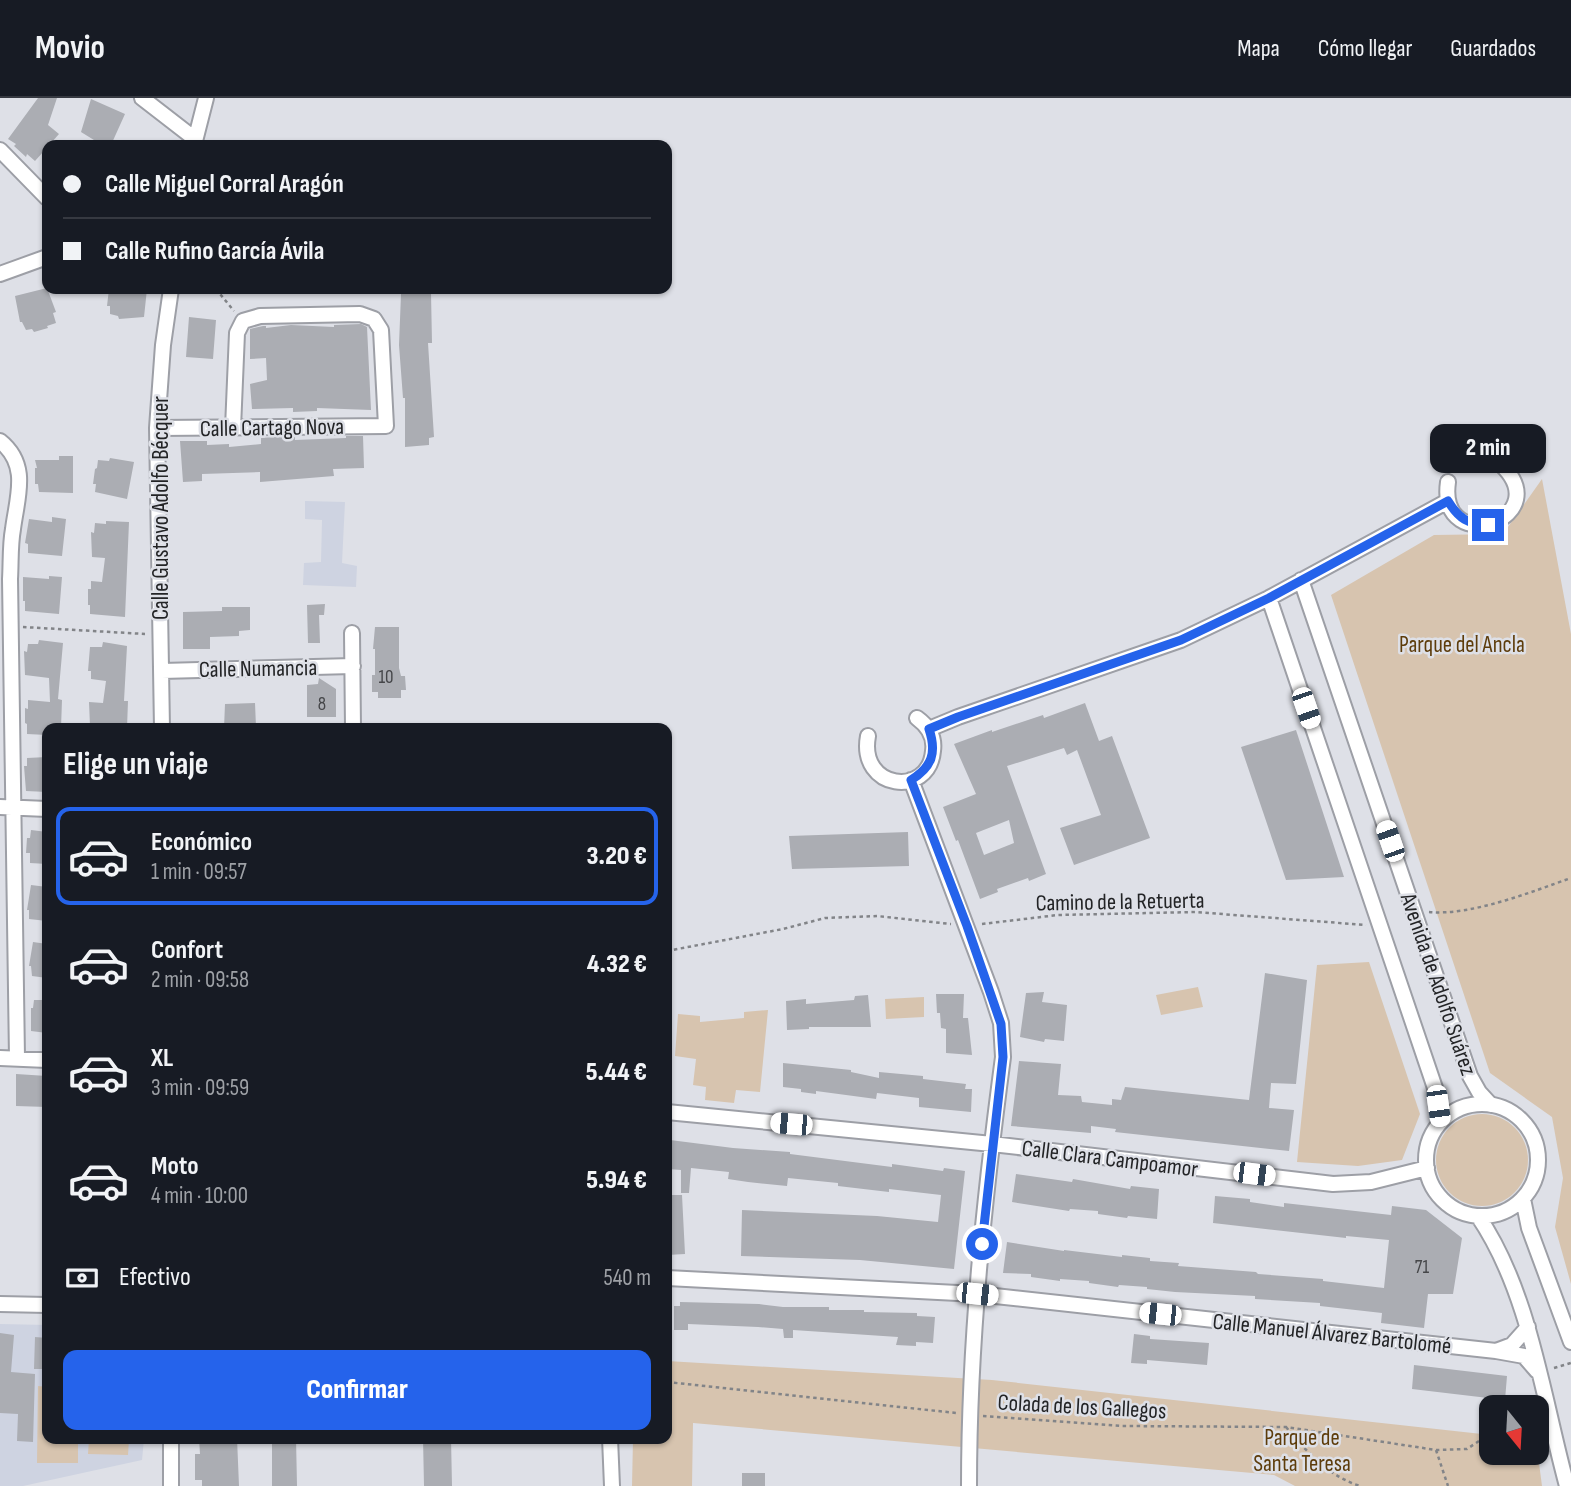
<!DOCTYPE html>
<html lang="es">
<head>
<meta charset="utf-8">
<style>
  body { margin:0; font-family:"Sofia Sans Condensed",sans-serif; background:#242831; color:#f1f3f6; height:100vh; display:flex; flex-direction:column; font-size:26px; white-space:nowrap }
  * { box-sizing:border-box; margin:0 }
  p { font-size:23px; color:#9ea1a6 }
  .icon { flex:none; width:38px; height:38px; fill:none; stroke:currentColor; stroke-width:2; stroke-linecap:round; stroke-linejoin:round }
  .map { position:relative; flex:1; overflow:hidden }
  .panel { position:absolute; left:42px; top:625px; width:630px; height:721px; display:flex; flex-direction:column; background:#171b24; border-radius:14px; box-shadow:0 2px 5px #0004 }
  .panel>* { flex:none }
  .top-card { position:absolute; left:42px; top:42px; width:630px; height:154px; border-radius:14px; box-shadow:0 2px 5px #0004; display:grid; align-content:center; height:154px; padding:0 21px; background:#171b24 }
  .needle { width:46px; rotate:162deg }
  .fabs { position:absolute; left:1479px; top:1297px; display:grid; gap:14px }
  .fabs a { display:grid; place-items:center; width:70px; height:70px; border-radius:14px; background:#171b24; box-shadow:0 2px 5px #0004; font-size:35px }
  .end { position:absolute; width:32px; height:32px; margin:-16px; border:9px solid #2563eb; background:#fff; box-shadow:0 0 0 4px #fff }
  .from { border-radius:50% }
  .bubble { position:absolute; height:49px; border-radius:14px; background:#171b24; box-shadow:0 2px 5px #0004; font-size:23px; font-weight:800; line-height:49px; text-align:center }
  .car { position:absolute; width:21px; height:42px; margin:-21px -10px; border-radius:9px; box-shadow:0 0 5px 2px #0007; background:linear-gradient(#fff 24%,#345 0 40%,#fff 0 76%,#345 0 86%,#fff 0) }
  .top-card b { display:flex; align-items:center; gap:24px; height:66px; font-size:26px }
  .top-card b+b { border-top:2px solid #363941 }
  .top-card i { width:18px; height:18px; background:#f1f3f6 }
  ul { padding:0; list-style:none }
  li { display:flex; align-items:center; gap:21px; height:98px; margin:0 14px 10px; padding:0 7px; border:4px solid transparent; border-radius:14px }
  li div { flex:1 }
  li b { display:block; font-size:26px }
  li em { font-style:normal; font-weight:800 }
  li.on { border-color:#2563eb }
  li>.icon { width:63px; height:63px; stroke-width:1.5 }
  h2 { padding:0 21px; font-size:32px; line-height:84px }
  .pay { display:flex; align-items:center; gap:18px; height:77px; padding:0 21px; font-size:26px }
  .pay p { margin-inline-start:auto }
  .button { display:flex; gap:14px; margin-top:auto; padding:14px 21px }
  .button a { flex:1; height:80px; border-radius:14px; background:#2563eb; color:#fff; font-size:28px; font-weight:800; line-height:80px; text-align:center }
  header { display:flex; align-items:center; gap:42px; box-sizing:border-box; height:98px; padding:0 35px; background:#171b24; border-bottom:2px solid #363941 }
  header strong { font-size:33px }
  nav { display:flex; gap:38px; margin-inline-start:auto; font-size:24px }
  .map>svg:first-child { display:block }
  .built { fill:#ced3e1 }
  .green { fill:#d7c4af }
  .building { fill:#abadb3; fill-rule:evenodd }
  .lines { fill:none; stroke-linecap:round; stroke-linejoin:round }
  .minor-casing { stroke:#9d9fa6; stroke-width:18 }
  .path { stroke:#828488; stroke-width:2.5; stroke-dasharray:3.5 3.5; stroke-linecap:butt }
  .minor { stroke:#fff; stroke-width:14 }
  .route { stroke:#2563eb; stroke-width:9 }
  .labels { text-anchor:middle; stroke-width:5; stroke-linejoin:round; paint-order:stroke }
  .number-label { font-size:19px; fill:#454649 }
  .street-label { font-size:23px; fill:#232426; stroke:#dee0e7 }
  .park-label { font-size:23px; fill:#5d3c0b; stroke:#dee0e7 }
</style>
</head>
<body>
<header>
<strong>Movio</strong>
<nav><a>Mapa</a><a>Cómo llegar</a><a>Guardados</a></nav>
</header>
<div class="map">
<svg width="1571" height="1388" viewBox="0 0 1571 1388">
  <rect width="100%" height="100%" fill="#dee0e7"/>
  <path class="built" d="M305,403l40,1 -3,61 15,3 -1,21 -53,-2 1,-22 17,-1 1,-42 -17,-1z
    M0,1226l47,1v113l97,1 -2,21 -119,26h-23z"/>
  <path class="green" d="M1542,381l29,155v650l-16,-57 8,-49 -11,-61 -62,-44 -159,-478 103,-60 69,-1z
    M1369,864l51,152 -18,46 -44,6 -61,-4 20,-197z
    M1198,889l5,20 -42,8 -5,-20z
    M924,899v20l-38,2 -1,-20z
    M768,912l-8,82 -24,-2 -2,13 -29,-3 1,-13 -13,-2 3,-26 -21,-3 3,-42 22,2v6l44,-4v-6z
    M1436 1062a46 46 0 1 1 92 0a46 46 0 1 1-92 0Z
    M667,1263l325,19 499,55v17h45l1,-4 5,38h-247l-21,-11 -581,-52 -1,63h-60l1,-47 34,-1z
    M38,1288l9,1v51l31,1v24h-41z
    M89,1341h40l-1,16 -40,-1z"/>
  <path class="building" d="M38,0h19l-9,27 11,9 -24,27 -8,-7 -1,3 -12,-11 2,-2 -8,-5z
    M91,1l34,15 -14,31h-9l-21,-13z
    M47,190l9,24 -3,1 3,10 -9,3 1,2 -14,4 -2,-3 -6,1 -4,-8h-2l-5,-26z
    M109,191h38l-3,28 -25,2 -1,-3 -8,-2v-8h-3z
    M431,195l1,50h-4l6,94 -5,1v7l-24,2v-49h-2l-4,-53 2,-51z
    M189,219l27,3 -3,39 -27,-2z
    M361,226l6,3 4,83 -54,-2v3l-24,1v-4l-41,1 -2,-25 17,-4 -1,-22 -16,1v-30l13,-3h3v2l25,-3 43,2v-2z
    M346,338h17l1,32 -31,1 1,7 -74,6v-10l-58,2v7l-19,1 -3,-41h27v4l22,-1v3l32,-3v-6l14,-1h20v3l51,-2z
    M59,358h14v37l-34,-1 -1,-8h-3v-16h2l-2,-8h24z
    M110,360l24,4 -7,37 -32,-7 1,-8h-3l2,-15 2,-1 1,-8 11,1z
    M52,419l14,2 -4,37 -34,-3v-9l-3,-1 4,-24 23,3z
    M106,423l23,1 -4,95 -35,-3v-9h-2v-16h3v-8l11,1 3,-24 -13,-1 -1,-25 3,1 1,-10 11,1z
    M49,478l13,1 -3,37 -34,-3v-10h-2v-24l26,2z
    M325,506l-1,11h-5l1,28h-12l-1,-38z
    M222,509h28v23l-11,1v5l-29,1v12h-27v-37l39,-1z
    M375,529h24v41l2,8h4l1,14h-5v8h-23v-6h-6v-17h3v-26h-2z
    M39,542l24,3 -5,56 4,1 -1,28h-14v7l-20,-1v-10l-2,-1v-15l3,1v-9l22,2 -1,-24 -24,-3 -1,-24 3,1 1,-8h10z
    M103,544l24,4 -3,55h4l-1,27 -37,-2 -1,-24 14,1 3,-22 -15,-2v-8h-3l2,-24h12z
    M319,580l17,11v28h-29v-32l11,-1z
    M255,605l1,24 -32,1 1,-24z
    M1085,605l14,38 13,-5 38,102 -76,27 -14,-37 41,-13 -24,-65 -10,5 -3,-7 -57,18 39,108 -17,7 -1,-3 -31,11 1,3 -18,7 -22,-59 -2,1 -13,-34 33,-13 -22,-50 38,-14v2l51,-17 1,3zM1009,722l5,23 -30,12 -8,-22z
    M1296,632l48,147 -58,3 -45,-133z
    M47,659v35l-21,-1 -2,-25h3v-8z
    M31,732l16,2v32l-17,-1v-10h-4l1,-15h3z
    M908,734l1,34 -117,3 -3,-33z
    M31,787l16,2v34l-18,-2v-9h-2z
    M33,844l14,2v34l-15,-2 -1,-10h-2z
    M1265,875l42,7 -11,104 -25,-1 -2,25 25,2 -5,41 -174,-19 1,-3 -25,-3v7l-80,-7 8,-65 42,3 -3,31 23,1 1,6 30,3v-6l9,1 4,-13 124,13z
    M1044,894l-2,10 25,3 -3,36 -19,-2 -1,3 -24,-5 6,-44z
    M936,896h28l-1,24h5l4,37 -26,-2v-24l-5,-1 -1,-15h-3z
    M868,897l3,32h-62v2l-22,1 -1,-29 20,-2v5l48,-4 1,-4z
    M34,902h13v33l-16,-2v-23h2z
    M783,965l68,7v2l28,6v-6l44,4v3l43,5 -1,5h7l-1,23 -52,-5v-9l-42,-5 -1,6 -60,-8v3l-15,-2v-3l-18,-2z
    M16,976l31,2v31l-31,-1z
    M670,1042l63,8 57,4v2l102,13v-3l51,7 1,-3 21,3 -11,98 -94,-9 -119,-4 1,-46 135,6 61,6 3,-27 -52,-6v3l-51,-6v-3l-50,-5 -1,8 -39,-4 -20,-3 1,-7 -38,-4 -2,25h-8v-23l-13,-1z
    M1016,1076l56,8 1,-3 57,10 1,-3 28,3 -2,30 -29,-3 -1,2 -29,-4v-3l-28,-2 -1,2 -57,-9z
    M667,1097h15l3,59 -18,1z
    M1215,1098l35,3v3l34,5v-4l107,12 1,-9 34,4 36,28 -9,56h-25l-4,34 -43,-5 1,-10 -62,-7v-3l-65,-4v-3l-80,-4 -28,-3v-2l-28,-2 -1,2 -29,-4v-2l-29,-2v2l-29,-4v-3l-28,-1 4,-31 57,9v-1l58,7v-2l28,3v3l29,2 -1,3 78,6 2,2 65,5v2l61,7 5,-48 -43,-4v2l-133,-15z
    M680,1204l79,2 24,3h46v3h35v2l53,1v3l18,1 -2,26 -17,-1v4l-20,-1 2,-8 -105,-7v8h-9l-1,-9 -25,-2 -70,-3v6h-14v-24h6z
    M0,1235l14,2 -3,37 24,2 -2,68 -16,-1 1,-27 -18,-1z
    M1134,1236l16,2v3l59,4 -2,22 -60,-5v4l-16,-1z
    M35,1239l12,1v31h-13z
    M1414,1267l93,11 -2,24 -93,-11z
    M199,1340h38l2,48h-37v-6h-7v-26h5z
    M272,1340h24l1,48h-25z
    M423,1340h28l1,48h-28z
    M742,1375h23v13h-23z"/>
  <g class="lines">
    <defs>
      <path id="minor" d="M142,0l53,41
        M194,47l12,-47
        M0,52l47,48
        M0,176l47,-17
        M157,330l229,-2 -5,-96 -7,-11 -14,-5 -100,2 -17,5 -6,12 -4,95
        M0,343c30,24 17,56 13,88 -3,16 -2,34 -3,50l7,479
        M1448,384c-11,78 116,36 49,-21
        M1301,482l169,496 9,16 12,13
        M1269,500l166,490 5,35
        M352,535l1,95
        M162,573l191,-5
        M162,630l-5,-300 6,-83 8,-56
        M929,631l29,-12 223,-77 88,-42 179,-97
        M868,638c-10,54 61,62 65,15 2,-14 -5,-25 -16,-33
        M911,682l80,212 10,31 2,34c-19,143 -34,285 -34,429
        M0,709l47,2
        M0,960l47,2
        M1426 1062a56 56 0 1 1 112 0a56 56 0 1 1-112 0Z
        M667,1014l325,32 341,40 38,-2 56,-14
        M1523,1101l6,29 42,114
        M1478,1118c52,76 65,183 89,270
        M667,1180l310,16 519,57
        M0,1206l47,1
        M1528,1229l-16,18 -16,6 28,5 13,15
        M171,1340v48
        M610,1340l2,48"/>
    </defs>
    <use href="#minor" class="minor-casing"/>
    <path class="path" d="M216,191l18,22
      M23,529l122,7
      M1429,814c42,4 102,-20 142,-34
      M982,826l76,-9 137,-3 171,13
      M667,853l116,-22 42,-11 52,-2 74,8
      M1554,1270l17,-5
      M667,1284l289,31
      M983,1318l138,10 165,1 150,23 31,-1 24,-16
      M1286,1329c21,25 42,49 74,59
      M1436,1352l12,36"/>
    <use href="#minor" class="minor"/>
  </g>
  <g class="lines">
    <path class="route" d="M982,1146l21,-187 -2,-33 -34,-98 -56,-146c21,-13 26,-27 18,-51l29,-12 223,-77 88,-42 179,-97c11,18 20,23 40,24"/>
  </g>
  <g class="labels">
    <g class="number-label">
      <text x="386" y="585">10</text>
      <text x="322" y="612">8</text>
      <text x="1422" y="1175">71</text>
    </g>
    <g class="street-label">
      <text transform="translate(272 329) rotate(-1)" y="8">Calle Cartago Nova</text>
      <text transform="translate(160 410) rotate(-90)" y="8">Calle Gustavo Adolfo Bécquer</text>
      <text transform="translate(258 570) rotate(-1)" y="8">Calle Numancia</text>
      <text transform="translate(1120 803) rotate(-1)" y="8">Camino de la Retuerta</text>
      <text transform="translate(1439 886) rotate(71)" y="8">Avenida de Adolfo Suárez</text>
      <text transform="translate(1110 1060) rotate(7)" y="8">Calle Clara Campoamor</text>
      <text transform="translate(1332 1235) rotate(6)" y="8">Calle Manuel Álvarez Bartolomé</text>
      <text transform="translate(1082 1308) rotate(3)" y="8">Colada de los Gallegos</text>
    </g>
    <g class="park-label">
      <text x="1462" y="554">Parque del Ancla</text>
      <text x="1302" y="1347">Parque de<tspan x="1302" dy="26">Santa Teresa</tspan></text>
    </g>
  </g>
</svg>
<div class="fabs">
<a><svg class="needle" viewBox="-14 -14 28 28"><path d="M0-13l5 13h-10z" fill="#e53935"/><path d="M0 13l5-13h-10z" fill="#9ea1a6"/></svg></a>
</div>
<i class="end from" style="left:982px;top:1146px"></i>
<i class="end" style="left:1488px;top:427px"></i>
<div class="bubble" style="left:1430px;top:326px;width:116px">2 min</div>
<i class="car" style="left:1306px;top:610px;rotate:161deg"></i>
<i class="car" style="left:1390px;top:743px;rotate:341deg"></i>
<i class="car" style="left:1438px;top:1008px;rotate:172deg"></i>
<i class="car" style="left:791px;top:1026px;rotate:275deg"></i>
<i class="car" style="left:1254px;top:1076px;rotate:97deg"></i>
<i class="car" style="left:977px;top:1196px;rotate:96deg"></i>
<i class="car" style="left:1160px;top:1216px;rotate:276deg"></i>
<div class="top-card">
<b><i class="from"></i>Calle Miguel Corral Aragón</b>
<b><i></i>Calle Rufino García Ávila</b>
</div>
<section class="panel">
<h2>Elige un viaje</h2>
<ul>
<li class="on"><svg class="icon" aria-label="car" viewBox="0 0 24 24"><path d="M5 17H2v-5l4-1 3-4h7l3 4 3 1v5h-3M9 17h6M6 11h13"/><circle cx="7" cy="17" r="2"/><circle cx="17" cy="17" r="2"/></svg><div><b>Económico</b><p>1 min · 09:57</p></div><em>3.20 €</em></li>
<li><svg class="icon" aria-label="car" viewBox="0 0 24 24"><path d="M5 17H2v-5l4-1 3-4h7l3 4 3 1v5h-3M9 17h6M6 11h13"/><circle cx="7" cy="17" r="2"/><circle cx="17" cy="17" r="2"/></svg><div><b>Confort</b><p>2 min · 09:58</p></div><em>4.32 €</em></li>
<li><svg class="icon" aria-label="car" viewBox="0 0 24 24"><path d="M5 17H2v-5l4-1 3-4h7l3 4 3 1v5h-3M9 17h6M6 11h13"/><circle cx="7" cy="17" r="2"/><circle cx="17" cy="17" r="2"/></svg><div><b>XL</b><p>3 min · 09:59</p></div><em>5.44 €</em></li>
<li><svg class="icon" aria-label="car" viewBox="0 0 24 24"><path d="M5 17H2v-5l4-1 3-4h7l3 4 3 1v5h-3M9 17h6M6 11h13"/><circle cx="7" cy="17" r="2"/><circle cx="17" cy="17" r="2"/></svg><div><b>Moto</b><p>4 min · 10:00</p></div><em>5.94 €</em></li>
</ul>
<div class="pay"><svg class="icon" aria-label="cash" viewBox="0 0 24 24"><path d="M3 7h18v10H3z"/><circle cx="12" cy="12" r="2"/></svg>Efectivo<p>540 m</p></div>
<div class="button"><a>Confirmar</a></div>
</section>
</div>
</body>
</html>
